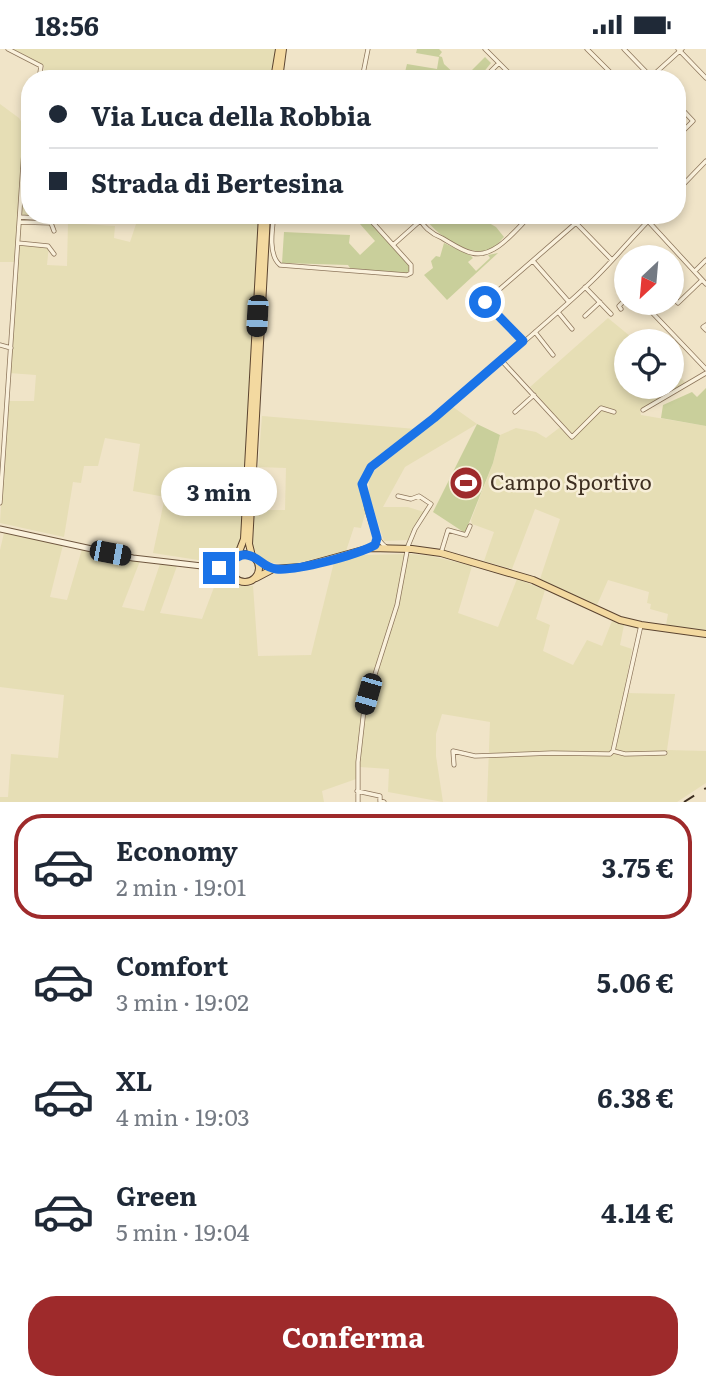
<!DOCTYPE html>
<html lang="it">
<head>
<meta charset="utf-8">
<style>
  body { margin:0; font-family:Literata,serif; background:#f2f2f3; color:#1f2937; height:100vh; display:flex; flex-direction:column; font-size:26px; white-space:nowrap }
  * { box-sizing:border-box; margin:0 }
  p { font-size:23px; color:#747a83 }
  .icon { flex:none; width:38px; height:38px; fill:none; stroke:currentColor; stroke-width:2; stroke-linecap:round; stroke-linejoin:round }
  .map { position:relative; height:753px; overflow:hidden }
  .panel { display:flex; flex-direction:column; background:#fff; flex:1 }
  .panel>* { flex:none }
  .banner { position:absolute; left:21px; top:21px; width:665px; height:154px; border-radius:28px; box-shadow:0 4px 10px #0003; display:grid; align-content:center; height:154px; padding:0 28px; background:#fff }
  .needle { width:46px; rotate:206deg }
  .controls { position:absolute; left:614px; top:196px; display:grid; gap:14px }
  .controls a { display:grid; place-items:center; width:70px; height:70px; border-radius:50%; background:#fff; box-shadow:0 4px 10px #0003; font-size:35px }
  .end { position:absolute; width:32px; height:32px; margin:-16px; border:9px solid #1a73e8; background:#fff; box-shadow:0 0 0 4px #fff }
  .from { border-radius:50% }
  .bubble { position:absolute; height:49px; border-radius:24px; background:#fff; box-shadow:0 4px 10px #0003; font-size:23px; font-weight:700; line-height:49px; text-align:center }
  .car { position:absolute; width:21px; height:42px; margin:-21px -10px; border-radius:9px; box-shadow:0 0 5px 2px #0007; background:linear-gradient(#222 24%,#8ab4d8 0 40%,#222 0 76%,#8ab4d8 0 86%,#222 0) }
  .banner b { display:flex; align-items:center; gap:24px; height:66px; font-size:26px }
  .banner b+b { border-top:2px solid #e0e1e3 }
  .banner i { width:18px; height:18px; background:#1f2937 }
  ul { padding:12px 0 0; list-style:none }
  li { display:flex; align-items:center; gap:21px; height:105px; margin:0 14px 10px; padding:0 14px; border:4px solid transparent; border-radius:28px }
  li div { flex:1 }
  li b { display:block; font-size:26px }
  li em { font-style:normal; font-weight:700 }
  li.selected { border-color:#9e2a2b }
  li>.icon { width:63px; height:63px; stroke-width:1.5 }
  .action { display:flex; gap:14px; margin-top:auto; padding:14px 28px }
  .action a { flex:1; height:80px; border-radius:28px; background:#9e2a2b; color:#fff; font-size:28px; font-weight:700; line-height:80px; text-align:center }
  .status { display:flex; justify-content:space-between; align-items:center; height:49px; padding:0 35px; background:#fff; direction:ltr }
  .status svg { height:19px; fill:currentColor }
  .map>svg:first-child { display:block }
  .farmland { fill:#e6deb5 }
  .green { fill:#c9cf9b }
  .lines { fill:none; stroke-linecap:round; stroke-linejoin:round }
  .street-casing { stroke:#8d765c; stroke-width:5 }
  .secondary-casing { stroke:#6f573f; stroke-width:7 }
  .primary-casing { stroke:#5b4430; stroke-width:8 }
  .street { stroke:#faf1dc; stroke-width:3.5 }
  .secondary { stroke:#faf1dc; stroke-width:5 }
  .primary { stroke:#f3d9a0; stroke-width:6 }
  .rail { stroke:#3d2e20; stroke-width:2; stroke-dasharray:12 12; stroke-linecap:butt }
  .route { stroke:#1a73e8; stroke-width:9 }
  .labels { text-anchor:middle; stroke-width:5; stroke-linejoin:round; paint-order:stroke }
  .poi-label { font-size:21px; fill:#3d2e20; stroke:#f7eed8; text-anchor:start }
</style>
</head>
<body>
<div class="status"><b>18:56</b><svg viewBox="0 0 49 12"><path d="M0 12V9h3v3zM5 12V6h3v6zM10 12V3h3v9zM15 12V0h3v12zM26 1h20v11H26zM47 4h2v5h-2z"/></svg></div>
<div class="map">
<svg width="706" height="753" viewBox="0 0 706 753">
  <rect width="100%" height="100%" fill="#f0e4c8"/>
  <path class="farmland" d="M13,0h263l-5,30h-115l-6,-7 -6,7h-102l2,-12 -3,-3z
    M0,55l19,14 5,9 -2,9 8,2v77h19v2l-26,-2 -3,27 29,3 -2,20 20,1 1,-43 47,3 -1,12 16,4 9,-27h111l9,10 -16,316 -7,14 -12,9 -71,-11 12,-56 -32,-6 7,-47 -35,-6 -7,28h-14l-3,17 -8,-1 -9,55 -64,-14 7,-122h27l2,-26 -27,-2 7,-111h-16z
    M608,269l28,23h-10v46h46v-16l14,12 -46,27 1,5 65,11v204l-40,-5 2,-11 -18,-5 1,-5 -4,-1 2,-11 -41,-12 -11,25 -57,-26 20,-60 -25,-10 -23,60 -28,-8 10,-29 -22,-8 -1,-4 22,-57 7,-28 16,-7 20,4 10,6 17,-13 -33,-38z
    M453,358l24,17 -72,43 -22,40h25l16,5 -15,28 -25,1 -15,-46v-16l5,-8z
    M262,367l154,13 -48,38 -6,9 -1,18 5,16 -5,18 -7,-1 -8,24 -56,14 -23,-3 -10,-7 -4,-9 1,-36h31l1,-42 -28,-1z
    M4,484l59,12 -13,52 17,3 15,-51 58,12 -18,46 22,4 16,-47 17,2 -17,47 42,6 17,-45 18,12h16l5,70 53,-1 23,-93 4,-2 22,-5 50,-1 21,2 41,10 -14,47 40,14 19,-48 28,11 -9,29 14,6 -7,26 30,14 14,-25 15,6 10,-25 12,4 -4,20 12,4 -8,44 51,1 -8,56 39,1v32l-29,19h-190l3,-80 -48,-8 -6,20v22l7,46 -55,-10 1,-23 -29,-2 -1,11 -37,13 2,11h-324v-5h8l3,-43 47,4 6,-63 -64,-8v-137z"/>
  <path class="green" d="M417,0h22l3,3 -3,4 3,1 2,7 13,12 4,-3 4,4 20,-20 6,6 -13,16h-78l2,-8 3,1 2,-8 30,5 2,-12 -23,-4z
    M352,166h11l47,52 -1,4 -3,3 -56,-6 -2,-3 -66,-2 2,-31 66,3 -1,8 11,12 15,-14z
    M423,166h63l4,6 -1,2 7,4 8,10c-4,4 -8,10 -13,12 -21,10 -58,-16 -68,-34z
    M444,194l26,12 3,3 -5,4 8,9 14,-13 -2,-3 10,-2 -51,47 -23,-25 9,-7 -2,-7 5,-5 4,1z
    M706,339v38l-45,-8 2,-13 29,-13 5,5z
    M477,375l23,11 -7,28 -28,70 -32,-21z"/>
  <g class="lines">
    <defs>
      <path id="street" d="M8,0l33,17 -2,13
        M485,0l30,30
        M587,0l30,30
        M624,0l27,28
        M678,0l28,29
        M651,28l31,-28
        M362,30l6,-30
        M483,30l16,-16
        M677,55l16,17 -16,16
        M677,142l29,-30
        M274,166c-2,15 -6,40 6,50l127,10 4,-2v-8l-45,-50
        M284,166h35
        M419,166c2,11 13,19 23,23 9,5 20,13 30,15 23,6 44,-24 59,-38
        M21,168l55,4 18,-6
        M648,172l58,63
        M19,173l32,1 3,8
        M18,194l30,3 6,8
        M393,196l27,-24
        M533,212l36,41
        M695,222l11,-11
        M585,238l26,27
        M674,250l4,4 24,-23
        M643,254l63,66
        M621,260l-2,-3 7,-7
        M558,263l14,17
        M585,267l15,-14
        M706,276l-3,2 3,3
        M535,283l18,23
        M523,292l-38,-39 91,-79 36,37
        M0,296l11,3
        M502,312l70,76 29,-29 13,4
        M643,361l63,-37
        M515,363l19,-17
        M0,454l25,-368 5,-23
        M386,498c-15,-10 -28,-59 -19,-74 10,-16 61,-49 79,-64 48,-42 98,-83 145,-127 22,-21 41,-45 63,-67
        M441,504l7,-23 18,5 4,-9
        M613,702l28,-126
        M454,716l-1,-14 22,5 77,-3 58,1 3,-3 12,3 40,-1
        M357,742l23,5v5l4,1
        M358,753v-40l6,-53 33,-104 11,-59 7,-17 16,-25 -12,-8 -8,3 -13,-3"/>
      <path id="secondary" d="M0,480l133,29 86,10 15,8
        M219,519l15,-7"/>
      <path id="primary" d="M274,30l5,-30
        M279,30l4,-30
        M231 519a14 14 0 1 1 28 0a14 14 0 1 1-28 0Z
        M252,507l-3,-12 18,-329
        M237,508l7,-18 18,-324
        M256,529l17,-9 28,-2 69,-19 42,1 29,4 92,27 87,40 21,5 65,9"/>
    </defs>
    <use href="#street" class="street-casing"/>
    <use href="#secondary" class="secondary-casing"/>
    <use href="#primary" class="primary-casing"/>
    <use href="#street" class="street"/>
    <use href="#secondary" class="secondary"/>
    <use href="#primary" class="primary"/>
    <path class="rail" d="M684,753l22,-14"/>
  </g>
  <g class="lines">
    <path class="route" d="M219,519c10,-2 17,-15 28,-13 11,1 17,13 29,14 22,2 80,-14 99,-24l2,-7 -15,-54 9,-17 63,-49 89,-77 -38,-39"/>
  </g>
  <defs>
    <symbol id="stadium-disc" viewBox="-11 -11 22 22"><circle r="9.5" fill="#9e2a2b" stroke="#f7eed8"/><path d="M0-5a6.5 5 0 1 0 0 10a6.5 5 0 1 0 0-10ZM-3.5-1.8h7v3.6h-7Z" fill="#fff"/></symbol>
  </defs>
  <g fill-rule="evenodd">
    <use href="#stadium-disc" x="447" y="415" width="38" height="38"/>
  </g>
  <g class="labels">
    <g class="poi-label">
      <text x="490" y="441">Campo Sportivo</text>
    </g>
  </g>
</svg>
<div class="controls">
<a><svg class="needle" viewBox="-14 -14 28 28"><path d="M0-13l5 13h-10z" fill="#e53935"/><path d="M0 13l5-13h-10z" fill="#747a83"/></svg></a>
<a><svg class="icon" aria-label="locate" viewBox="0 0 24 24"><circle cx="12" cy="12" r="6"/><path d="M12 2v4M12 18v4M2 12h4M18 12h4"/></svg></a>
</div>
<i class="end from" style="left:485px;top:253px"></i>
<i class="end" style="left:219px;top:519px"></i>
<div class="bubble" style="left:161px;top:418px;width:116px">3 min</div>
<i class="car" style="left:257px;top:267px;rotate:183deg"></i>
<i class="car" style="left:110px;top:504px;rotate:101deg"></i>
<i class="car" style="left:368px;top:645px;rotate:196deg"></i>
<div class="banner">
<b><i class="from"></i>Via Luca della Robbia</b>
<b><i></i>Strada di Bertesina</b>
</div>
</div>
<section class="panel">
<ul>
<li class="selected"><svg class="icon" aria-label="car" viewBox="0 0 24 24"><path d="M5 17H2v-5l4-1 3-4h7l3 4 3 1v5h-3M9 17h6M6 11h13"/><circle cx="7" cy="17" r="2"/><circle cx="17" cy="17" r="2"/></svg><div><b>Economy</b><p>2 min · 19:01</p></div><em>3.75 €</em></li>
<li><svg class="icon" aria-label="car" viewBox="0 0 24 24"><path d="M5 17H2v-5l4-1 3-4h7l3 4 3 1v5h-3M9 17h6M6 11h13"/><circle cx="7" cy="17" r="2"/><circle cx="17" cy="17" r="2"/></svg><div><b>Comfort</b><p>3 min · 19:02</p></div><em>5.06 €</em></li>
<li><svg class="icon" aria-label="car" viewBox="0 0 24 24"><path d="M5 17H2v-5l4-1 3-4h7l3 4 3 1v5h-3M9 17h6M6 11h13"/><circle cx="7" cy="17" r="2"/><circle cx="17" cy="17" r="2"/></svg><div><b>XL</b><p>4 min · 19:03</p></div><em>6.38 €</em></li>
<li><svg class="icon" aria-label="car" viewBox="0 0 24 24"><path d="M5 17H2v-5l4-1 3-4h7l3 4 3 1v5h-3M9 17h6M6 11h13"/><circle cx="7" cy="17" r="2"/><circle cx="17" cy="17" r="2"/></svg><div><b>Green</b><p>5 min · 19:04</p></div><em>4.14 €</em></li>
</ul>
<div class="action"><a>Conferma</a></div>
</section>
</body>
</html>
